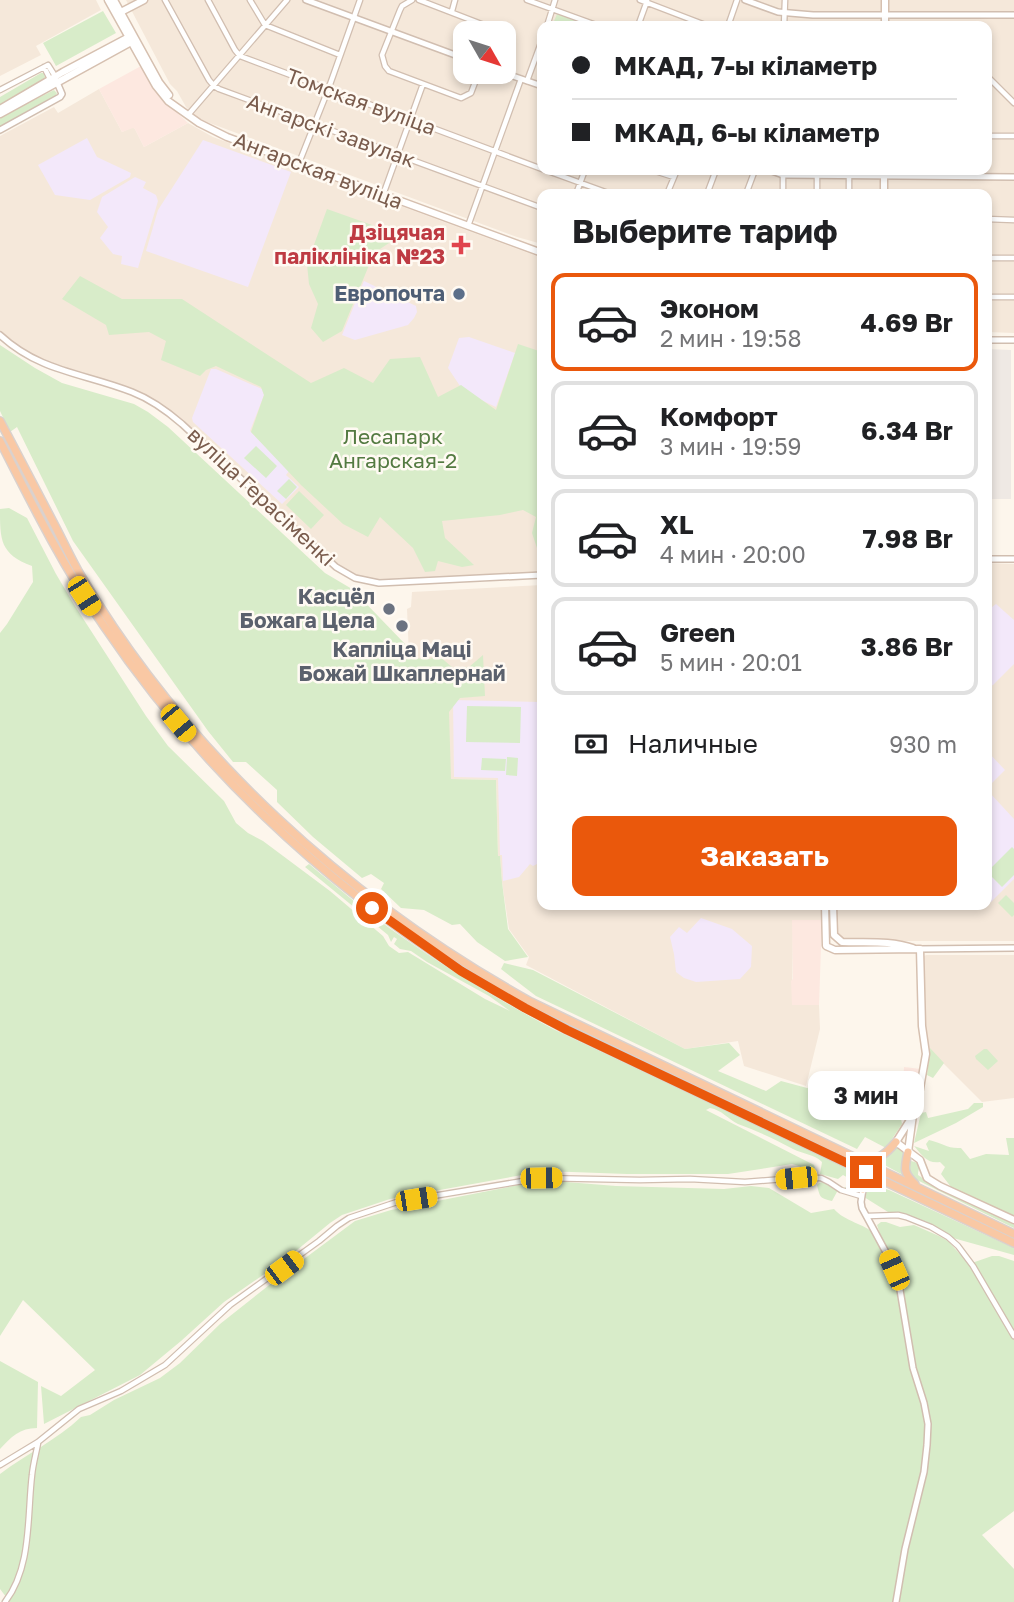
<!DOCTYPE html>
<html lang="ru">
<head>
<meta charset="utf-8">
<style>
  body { margin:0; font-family:"Golos Text",sans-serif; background:#f6f6f6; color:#202124; height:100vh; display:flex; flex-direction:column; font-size:26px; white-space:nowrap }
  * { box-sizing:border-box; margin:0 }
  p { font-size:23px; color:#757577 }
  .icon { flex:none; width:38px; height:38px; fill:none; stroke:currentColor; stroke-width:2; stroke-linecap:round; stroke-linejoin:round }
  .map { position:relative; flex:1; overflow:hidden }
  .sheet { position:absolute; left:537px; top:189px; width:455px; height:721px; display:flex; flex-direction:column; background:#fff; border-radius:14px; box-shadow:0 4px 10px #0003 }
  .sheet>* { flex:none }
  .guide { position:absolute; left:537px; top:21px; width:455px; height:154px; border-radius:14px; box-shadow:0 4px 10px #0003; display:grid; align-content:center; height:154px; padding:0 35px; background:#fff }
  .needle { width:46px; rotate:129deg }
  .tools { position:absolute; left:453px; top:21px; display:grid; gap:14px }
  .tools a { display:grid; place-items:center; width:63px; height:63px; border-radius:14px; background:#fff; box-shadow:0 4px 10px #0003; font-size:35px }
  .end { position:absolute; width:32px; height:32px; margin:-16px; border:9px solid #ea580c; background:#fff; box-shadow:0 0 0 4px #fff }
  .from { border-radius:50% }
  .bubble { position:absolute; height:49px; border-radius:14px; background:#fff; box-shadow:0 4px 10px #0003; font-size:23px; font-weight:700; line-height:49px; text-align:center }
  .car { position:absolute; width:21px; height:42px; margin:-21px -10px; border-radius:9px; box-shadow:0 0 5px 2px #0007; background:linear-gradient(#f5c518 24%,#345 0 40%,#f5c518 0 76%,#345 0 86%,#f5c518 0) }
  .guide b { display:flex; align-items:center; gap:24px; height:66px; font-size:26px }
  .guide b+b { border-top:2px solid #e0e0e0 }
  .guide i { width:18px; height:18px; background:#202124 }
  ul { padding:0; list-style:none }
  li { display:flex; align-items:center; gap:21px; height:98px; margin:0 14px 10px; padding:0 21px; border:4px solid #e0e0e0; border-radius:14px }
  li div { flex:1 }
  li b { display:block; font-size:26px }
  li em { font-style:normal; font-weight:700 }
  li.current { border-color:#ea580c }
  li>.icon { width:63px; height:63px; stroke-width:1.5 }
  h2 { padding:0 35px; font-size:32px; line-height:84px }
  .pay { display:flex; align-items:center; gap:18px; height:77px; padding:0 35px; font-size:26px }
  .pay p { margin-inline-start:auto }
  .action { display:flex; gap:14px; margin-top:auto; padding:14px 35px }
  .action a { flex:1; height:80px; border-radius:14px; background:#ea580c; color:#fff; font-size:28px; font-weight:700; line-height:80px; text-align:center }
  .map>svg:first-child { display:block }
  .residential { fill:#f5e8da; fill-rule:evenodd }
  .commercial { fill:#fde8e0 }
  .industrial { fill:#efe9e4 }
  .education { fill:#f3e8fa }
  .green { fill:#d8ecc9 }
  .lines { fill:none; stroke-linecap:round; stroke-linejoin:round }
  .minor-casing { stroke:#d1beb0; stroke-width:7 }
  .tertiary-casing { stroke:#d1beb0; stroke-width:8 }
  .secondary-casing { stroke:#d6c0b0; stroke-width:9 }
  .trunk-casing { stroke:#dad1cd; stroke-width:10 }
  .minor { stroke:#fff; stroke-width:4.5 }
  .tertiary { stroke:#fff; stroke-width:5 }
  .secondary { stroke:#fff; stroke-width:6 }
  .trunk { stroke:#f9c8a4; stroke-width:7 }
  .route { stroke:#ea580c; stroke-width:9 }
  .health-dot { fill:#e0444e; stroke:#fffaf3; stroke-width:2.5 }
  .service-dot { fill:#5c6f8a; stroke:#fffaf3; stroke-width:2.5 }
  .worship-dot { fill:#6b7280; stroke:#fffaf3; stroke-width:2.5 }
  .labels { text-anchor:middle; stroke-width:5; stroke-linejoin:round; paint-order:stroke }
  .street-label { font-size:21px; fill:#7a5c4d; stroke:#fffaf3 }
  .health-label { font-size:21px; font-weight:bold; fill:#be3a42; stroke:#fffaf3; text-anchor:end }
  .service-label { font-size:21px; font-weight:bold; fill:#4e5e75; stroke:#fffaf3; text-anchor:end }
  .park-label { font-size:21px; fill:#537a41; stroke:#fffaf3 }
  .worship-label { font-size:21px; font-weight:bold; fill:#5b616d; stroke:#fffaf3; text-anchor:end }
</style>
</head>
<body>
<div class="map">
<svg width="1014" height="1602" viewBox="0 0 1014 1602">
  <rect width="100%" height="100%" fill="#fdf6ec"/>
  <path class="residential" d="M0,0h96l5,10 -65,36 5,9 -41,21z
    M126,0h756l1,17 131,1v315l-27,-1v-138h-445v50l-25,-7 -310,-115 -12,-6 -9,-9 -9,-16 -7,-7zM542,26h445v144h-445zM466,33h38v39h-38z
    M887,0h127v13l-127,-1z
    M99,89l23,43 11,-5 2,2 9,18 44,-24 25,14 329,121v314l-108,7 -51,2 -17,-2 -16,-5 -15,-10 -176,-161 -110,-39 -38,-21 -11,-11v-196l54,-29 4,6z
    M987,563l27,1v377h-171l-7,-7 -2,-29h153z
    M542,585v320h280v15h-29l-1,85h27l1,24 -14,57 -62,-20 -6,-25 -53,8 -159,-84 3,-8 -20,-28 -7,-47 -2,-25 -2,-1 -2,-76 -52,-1 -3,-26 -32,-97 -2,-47 4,-2 1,-15z
    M926,955h88v143l-32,4 -55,-55 -4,-14v-76z"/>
  <path class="commercial" d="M141,66l26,37 21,20 -44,24 -9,-18 -2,-1 -11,4 -23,-43z
    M792,920h30l-3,85h-27l-1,-24 2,-2z
    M904,1067l17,2 -7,39 -4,10 -8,-5 -44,-6 3,-22 41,2 1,-2z"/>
  <path class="industrial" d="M987,349l24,1v149h-24z"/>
  <path class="education" d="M87,138l10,19 34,16 -1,4 -40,23 -35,-5 -17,-30z
    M203,140l88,32 -43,115 -102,-36 12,-41z
    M135,177l11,5 -3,6 13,7 2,6 -20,67 -17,-4 1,-8 -9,-2 -13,-16 8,-11 -11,-15 5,-15z
    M364,281l52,25 1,6 -3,6 -6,7 -53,15 -13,-5z
    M469,337l46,16 -19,54 -32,-15 -16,-24 11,-30z
    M211,369h5l46,20 2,6 -14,36 39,40 -3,4 13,12 -17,17 -89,-82 -1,-4z
    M996,604l18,16v44l-21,21 -5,2 -1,-1v-75z
    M453,700l86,2 3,4v161l-5,-3 -4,2 -3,-2 -11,13 -16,4 -1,-26h-2l-2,-77 -44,-1z
    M987,751l18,19 -18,18z
    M989,792l25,27v60l-23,23 -4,-4v-104z
    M701,918l31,11 20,17 -1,21 -11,12 -44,3 -12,-4 -8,-6 -2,-18 -4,-17 9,-10 8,6z"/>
  <path class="green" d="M103,11l13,22 -60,33 -13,-23z
    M557,14l32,12h-29l-3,-2 -5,2z
    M41,73h3l1,4 -2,3 -43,25v-8z
    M54,90l3,3 -2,4 -55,32v-12z
    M327,209l45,16 20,16 -18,12 -32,78 -19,11 -12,-14 7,-24 -9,-20 -2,-20z
    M80,276l42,23h60l129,84 33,-15 29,15 17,-24 30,-2 18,40 23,-12 35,25 22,-66 24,8v204l-3,-2 -7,-21 4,-16 -13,-7 -23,5 -58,6 3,17 29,27 -12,2 -24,-6 -3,10 -10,1 -12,-24 -33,-31 -12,20 -25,-13 -42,-39 -50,-53 13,-37 -3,-8 -45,-21 -10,4 -6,6 -39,-16 5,-19 -17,-9 -40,3 -3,-10 -44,-26z
    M0,345l35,23 27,15 72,21 14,8 20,15 157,146 27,16 54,56 4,13 20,1 8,-4 15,13 16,-1 14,-12 2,41 -25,2 -11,14 2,67 45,1 2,76h2l2,26 6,47 20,28 -23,4 -28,-19 -17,-18 -8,1 -28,-15 -23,-2 -20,-19 3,-6 -13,-9 -9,4 -49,-41 -36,-35v-12l-31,-28h-13l-25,-31 -135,-190 -56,-114 -7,5 -10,-21z
    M256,446l21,20 -11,12 -22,-20z
    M289,479l8,8 -11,12 -9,-8z
    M299,491l25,24 -13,14 -25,-24z
    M9,508l18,10 29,56 19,32 71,110 22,30 56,55 12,22 12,10 15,8 67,50 53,45 6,10 10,7 9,-1 77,47 25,12 -21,-15 -62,-34 -16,-11 -11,-2 -6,-5 3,-5 -3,-2 -3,5 -3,-7 -83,-68 4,-3c30,25 61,51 93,73 49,34 100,65 153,93l293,138 9,9 -1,12 -5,3 -7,-3 8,-9 -9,-5 -5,4 -18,-5 2,-12c-8,-8 -19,-8 -29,-13 -18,-10 -36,-18 -55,-25 -10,-5 -16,-14 -28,-16l-4,2 108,55 1,3 -2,2 -21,-6 -64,10h-101l-83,-3 -154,28 -48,16 -12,8 -44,36 -62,43 -43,39 -41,34 -96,49 -3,-38 20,10 34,-26 -72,-70 -23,36v-703l7,-9 26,-42 -1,-16c-32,-12 -32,-26 -32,-57z
    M467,706l54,1 -1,36 -54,-1z
    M507,757l11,1 -1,18 -11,-1z
    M482,758l24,1 -1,12 -24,-1z
    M1012,847l2,2v26l-12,12 -15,-15z
    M1006,895l8,8v12l-2,2 -14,-14z
    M504,963l29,7 152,79 44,-6 11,12 -22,16 48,20 15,-10 26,7 25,-7 26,27 39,8 4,3 1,5 -16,24 -21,-11 -8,12 -321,-153 -35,-27z
    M930,1048l14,15 -11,15 -6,-3z
    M984,1049h3l11,12 -10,9 -12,-11 -1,-3z
    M901,1092l10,-1 5,3 -4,15 -12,-2 -2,-2 -1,-10z
    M974,1103h9v4l-27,16 -42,20 7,-30 5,-1 2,6 40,-9z
    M1006,1138h8v79l-63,-30 -10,-13 4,-7 -5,-5c-13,2 -18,-7 -26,-16l15,5 -3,-7 3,-4c14,3 18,9 32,8l9,11 16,-5 23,1z
    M896,1147l10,5 -1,24 -28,-15 8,-3z
    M911,1161l4,1c7,5 3,6 3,13 29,21 64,33 96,48v5l-101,-50 -5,-7 1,-8z
    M554,1181l62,5 108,3 27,-3 18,2 42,25 23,-4c11,13 30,14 42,26l4,-1 -3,-9 4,-3h5l14,5 14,-2 25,11 9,5 21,23 23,-8h7l15,5v250l-32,24 32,34v33h-1004l-10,-13v-115c26,-20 57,-34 81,-57l9,-2 24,-15 46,-22 20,-15 40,-39 53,-42 82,-61 36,-11 138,-27z
    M823,1182l15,8 -6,11c-12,-3 -12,-3 -15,-16l2,-2z
    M871,1184l18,6 125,58v7l-61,-17 -26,-16 -28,-10h-11l-24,-15 1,-6z
    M0,1361l38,21 -1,46c-17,0 -26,9 -37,21z"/>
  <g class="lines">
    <defs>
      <path id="minor" d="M165,0l44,80 5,6 5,3 323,119
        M208,0l27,50 5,6 302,113
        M250,0l15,25 75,30
        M412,0l-10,6 -2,4 -18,45 3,11 4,5 72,27 10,-5 8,-21
        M419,0l65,25 5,8
        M527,0l72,26
        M640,0l68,26
        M452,11l3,-11
        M547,26l8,-26
        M638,26l9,-25
        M728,26l9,-26
        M784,26l1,-26
        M44,67l6,12 3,1
        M987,76l27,27
        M527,81l15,-41
        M0,90l48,-25 7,11
        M188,115l99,-115
        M987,136h27
        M299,163l29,-73 32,-90
        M545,170l66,24
        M652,170l22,7
        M849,170v24
        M576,194l9,-24
        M667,194l10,-24
        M707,194l9,-24
        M746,194l9,-24
        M783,194v-24
        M817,194v-24
        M383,195l40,-111
        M987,219l27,1
        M468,226l53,-147
        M987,258h27
        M987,297h27
        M868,1216l30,-1 8,2 25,10 17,10 10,9 15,20 41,70
        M0,1465l38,-23 41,-33 42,-18 44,-26 65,-60 89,-64 18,-15 12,-8 48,-16 144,-24 99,2 50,-1 55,3 51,-4h25l8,4 12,8 20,6
        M5,1602c27,-35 22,-85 27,-127 1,-11 4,-21 6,-32"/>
      <path id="tertiary" d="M306,0l160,59
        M745,0l33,12 35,3h201
        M501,72l41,14
        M0,130l60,-33 2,-3 -6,-14
        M769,170l14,5 231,2
        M0,335c40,37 84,38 132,57 18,7 35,19 50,32l154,143 19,11 24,5 163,-8
        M987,340h27
        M987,559h27
        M920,949l94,-1
        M863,1189l-2,13 1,6 26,48 11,28 14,84 11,35 4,21 -1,21 -3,27 -19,77 -9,53"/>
      <path id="secondary" d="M108,0l48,86 12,15 31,22 28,14 315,116
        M114,0l45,82 10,13
        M117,14l27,-14
        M885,26v-26
        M0,109l63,-37 66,-35
        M0,114l131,-72 3,-4
        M884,194v-24
        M825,905l1,41 9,4 85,-1 2,77 4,28 -7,40 -6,21 -5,37
        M833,905l1,30 8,7c24,1 48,-2 71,6
        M910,1120l-14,22 24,18 7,18 13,8 74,34"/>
      <path id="trunk" d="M0,421c18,34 36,69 54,103 9,17 17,35 27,52 107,180 268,325 450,426l483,232
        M0,441c32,63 64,127 104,185 93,138 217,255 357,344 34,22 70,41 106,60l447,213
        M908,1152c-3,15 -6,20 7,32
        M862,1159c16,2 24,-5 34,-17
        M854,1168l7,9 2,12"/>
    </defs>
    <use href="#minor" class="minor-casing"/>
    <use href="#tertiary" class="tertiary-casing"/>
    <use href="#secondary" class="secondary-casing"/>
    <use href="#trunk" class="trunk-casing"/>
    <use href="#minor" class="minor"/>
    <use href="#tertiary" class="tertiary"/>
    <use href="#secondary" class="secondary"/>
    <use href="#trunk" class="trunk"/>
  </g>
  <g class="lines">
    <path class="route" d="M372,908l89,63 64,37 42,22 299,142"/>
  </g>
  <path class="health-dot" d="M457.5 234.5h7v7h7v7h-7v7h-7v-7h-7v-7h7z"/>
  <circle class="service-dot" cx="459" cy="294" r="7"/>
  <g class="worship-dot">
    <circle cx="389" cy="609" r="7"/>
    <circle cx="402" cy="626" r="7"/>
  </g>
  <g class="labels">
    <g class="street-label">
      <text transform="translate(361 102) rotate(20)" y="7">Томская вуліца</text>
      <text transform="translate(331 131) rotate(20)" y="7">Ангарскі завулак</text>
      <text transform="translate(318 171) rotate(21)" y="7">Ангарская вуліца</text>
      <text transform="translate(261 497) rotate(43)" y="7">вуліца Герасіменкі</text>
    </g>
    <g class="health-label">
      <text x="445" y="240">Дзіцячая<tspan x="445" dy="24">паліклініка №23</tspan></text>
    </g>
    <g class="service-label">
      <text x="445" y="301">Европочта</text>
    </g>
    <g class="park-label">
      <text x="393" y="444">Лесапарк<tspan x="393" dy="24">Ангарская-2</tspan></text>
    </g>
    <g class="worship-label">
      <text x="375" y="604">Касцёл<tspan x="375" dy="24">Божага Цела</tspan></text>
      <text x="402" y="657" text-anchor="middle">Капліца Маці<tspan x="402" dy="24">Божай Шкаплернай</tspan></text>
    </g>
  </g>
</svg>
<div class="tools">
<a><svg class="needle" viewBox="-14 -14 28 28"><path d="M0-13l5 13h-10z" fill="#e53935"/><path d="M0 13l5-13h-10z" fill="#757577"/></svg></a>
</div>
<i class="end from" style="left:372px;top:908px"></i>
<i class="end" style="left:866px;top:1172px"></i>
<div class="bubble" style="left:808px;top:1071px;width:116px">3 мин</div>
<i class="car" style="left:84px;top:596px;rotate:147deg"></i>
<i class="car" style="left:178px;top:723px;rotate:140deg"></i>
<i class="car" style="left:541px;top:1178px;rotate:89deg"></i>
<i class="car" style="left:796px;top:1178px;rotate:264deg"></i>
<i class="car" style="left:416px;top:1199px;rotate:81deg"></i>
<i class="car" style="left:284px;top:1268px;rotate:53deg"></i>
<i class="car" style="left:894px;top:1270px;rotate:336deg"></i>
<div class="guide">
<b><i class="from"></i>МКАД, 7-ы кіламетр</b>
<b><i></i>МКАД, 6-ы кіламетр</b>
</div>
<section class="sheet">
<h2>Выберите тариф</h2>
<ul>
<li class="current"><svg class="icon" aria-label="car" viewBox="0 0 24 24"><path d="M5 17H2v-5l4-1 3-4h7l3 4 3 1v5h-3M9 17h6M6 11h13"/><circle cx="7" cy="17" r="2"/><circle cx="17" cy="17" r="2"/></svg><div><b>Эконом</b><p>2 мин · 19:58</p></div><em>4.69 Br</em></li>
<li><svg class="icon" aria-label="car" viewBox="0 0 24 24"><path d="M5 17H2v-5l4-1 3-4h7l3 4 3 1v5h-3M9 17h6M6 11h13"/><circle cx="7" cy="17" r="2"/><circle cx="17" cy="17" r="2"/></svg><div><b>Комфорт</b><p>3 мин · 19:59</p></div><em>6.34 Br</em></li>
<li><svg class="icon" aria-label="car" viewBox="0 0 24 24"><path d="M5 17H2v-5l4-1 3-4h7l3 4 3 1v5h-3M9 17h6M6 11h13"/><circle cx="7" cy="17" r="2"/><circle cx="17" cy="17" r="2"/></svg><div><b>XL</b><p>4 мин · 20:00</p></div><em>7.98 Br</em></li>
<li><svg class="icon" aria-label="car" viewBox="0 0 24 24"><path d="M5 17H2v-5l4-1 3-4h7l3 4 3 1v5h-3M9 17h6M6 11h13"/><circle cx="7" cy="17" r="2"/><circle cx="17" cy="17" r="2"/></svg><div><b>Green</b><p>5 мин · 20:01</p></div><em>3.86 Br</em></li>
</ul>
<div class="pay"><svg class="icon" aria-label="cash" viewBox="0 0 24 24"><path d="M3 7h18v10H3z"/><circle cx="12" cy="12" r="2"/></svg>Наличные<p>930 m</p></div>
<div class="action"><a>Заказать</a></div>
</section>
</div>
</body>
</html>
